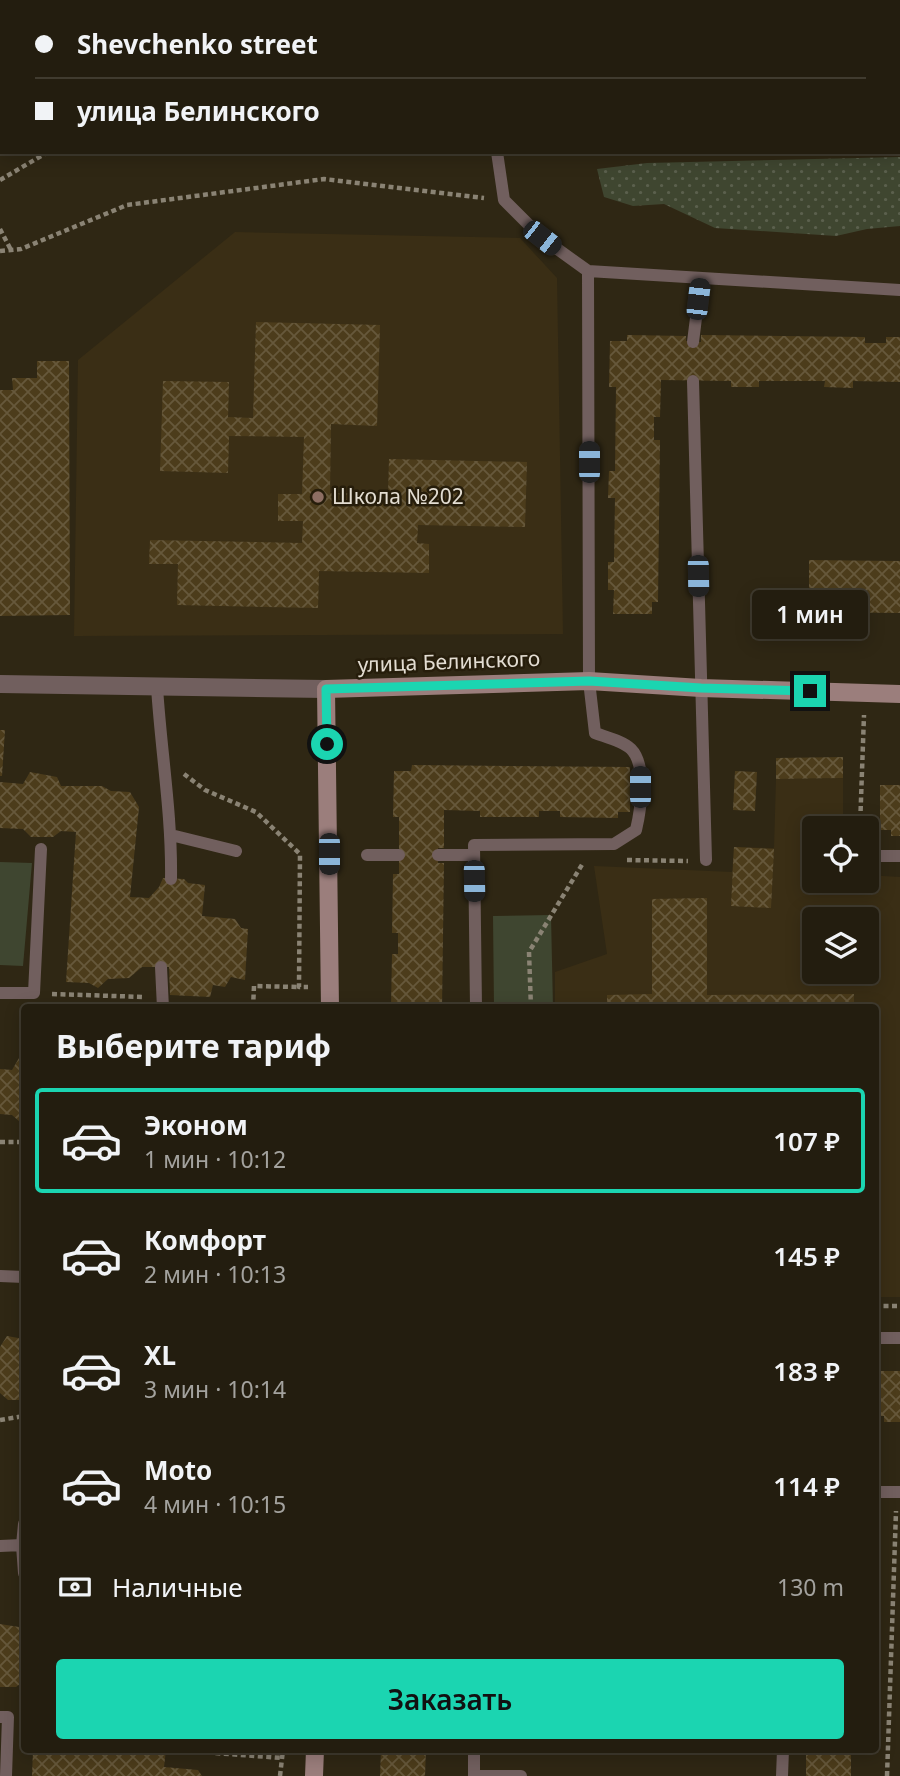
<!DOCTYPE html>
<html lang="ru">
<head>
<meta charset="utf-8">
<style>
  body { margin:0; font-family:"Noto Sans",sans-serif; background:#2b2618; color:#f1f3f6; height:100vh; display:flex; flex-direction:column; font-size:26px; white-space:nowrap }
  * { box-sizing:border-box; margin:0 }
  p { font-size:23px; color:#a3a29e }
  .icon { flex:none; width:38px; height:38px; fill:none; stroke:currentColor; stroke-width:2; stroke-linecap:round; stroke-linejoin:round }
  .map { position:relative; flex:1; overflow:hidden }
  .drawer { position:absolute; left:21px; top:1004px; width:858px; height:749px; display:flex; flex-direction:column; background:#231d0f; border-radius:7px; box-shadow:0 4px 18px #0003,0 0 0 2px #403b2f }
  .drawer>* { flex:none }
  .guide { position:absolute; left:0px; top:0px; width:901px; height:154px; box-shadow:0 4px 18px #0003,0 0 0 2px #403b2f; display:grid; align-content:center; height:154px; padding:0 35px; background:#231d0f }
  .controls { position:absolute; left:802px; top:816px; display:grid; gap:14px }
  .controls a { display:grid; place-items:center; width:77px; height:77px; border-radius:7px; background:#231d0f; box-shadow:0 4px 18px #0003,0 0 0 2px #403b2f; font-size:35px }
  .end { position:absolute; width:32px; height:32px; margin:-16px; border:9px solid #1bd5b1; background:#111; box-shadow:0 0 0 4px #111 }
  .from { border-radius:50% }
  .bubble { position:absolute; height:49px; border-radius:7px; background:#231d0f; box-shadow:0 4px 18px #0003,0 0 0 2px #403b2f; font-size:23px; font-weight:600; line-height:49px; text-align:center }
  .car { position:absolute; width:21px; height:42px; margin:-21px -10px; border-radius:9px; box-shadow:0 0 5px 2px #0007; background:linear-gradient(#222 24%,#8ab4d8 0 40%,#222 0 76%,#8ab4d8 0 86%,#222 0) }
  .guide b { display:flex; align-items:center; gap:24px; height:66px; font-size:26px }
  .guide b+b { border-top:2px solid #403b2f }
  .guide i { width:18px; height:18px; background:#f1f3f6 }
  ul { padding:0; list-style:none }
  li { display:flex; align-items:center; gap:21px; height:105px; margin:0 14px 10px; padding:0 21px; border:4px solid transparent; border-radius:7px }
  li div { flex:1 }
  li b { display:block; font-size:26px }
  li em { font-style:normal; font-weight:600 }
  li.active { border-color:#1bd5b1 }
  li>.icon { width:63px; height:63px; stroke-width:1.5 }
  h2 { padding:0 35px; font-size:32px; line-height:84px }
  .pay { display:flex; align-items:center; gap:18px; height:77px; padding:0 35px; font-size:26px }
  .pay p { margin-inline-start:auto }
  .button { display:flex; gap:14px; margin-top:auto; padding:14px 35px }
  .button a { flex:1; height:80px; border-radius:7px; background:#1bd5b1; color:#111; font-size:28px; font-weight:600; line-height:80px; text-align:center }
  .map>svg:first-child { display:block }
  .built { fill:#3a2e15; fill-rule:evenodd }
  .grass { fill:url(#grass-dots) }
  .park { fill:#3f4630 }
  .building { fill:url(#building-cross-hatch) }
  .lines { fill:none; stroke-linecap:round; stroke-linejoin:round }
  .path { stroke:#8a8374; stroke-width:4.5; stroke-dasharray:5 3.5; stroke-linecap:butt }
  .lane { stroke:#715f5e; stroke-width:12 }
  .street { stroke:#715f5e; stroke-width:18 }
  .secondary { stroke:#9b7e7c; stroke-width:18 }
  .route { stroke:#1bd5b1; stroke-width:9 }
  .education-dot { fill:#8d6e63; stroke:#261d0b; stroke-width:2.5 }
  .labels { text-anchor:middle; stroke-width:5; stroke-linejoin:round; paint-order:stroke }
  .poi-label { font-size:21px; fill:#e3ddd2; stroke:#261d0b; text-anchor:start }
  .street-label { font-size:21px; fill:#e3ddd2; stroke:#261d0b }
</style>
</head>
<body>
<div class="map">
<svg width="900" height="1776" viewBox="0 0 900 1776">
  <defs>
    <pattern id="grass-dots" width="8" height="8" patternUnits="userSpaceOnUse" patternTransform="scale(1.75)"><rect width="8" height="8" fill="#3f4630"/><path d="M2 2h.1M6 6h.1" fill="none" stroke="#5b604d" stroke-width="1.8" stroke-linecap="round"/></pattern>
    <pattern id="building-cross-hatch" width="8" height="8" patternUnits="userSpaceOnUse" patternTransform="scale(1.75)"><rect width="8" height="8" fill="#4c3c1b"/><path d="M0 0l8 8M0 8l8-8" fill="none" stroke="#66583b"/></pattern>
  </defs>
  <rect width="100%" height="100%" fill="#2f2714"/>
  <path class="built" d="M235,232l285,6 37,40 6,356 -489,2 4,-276z
    M843,778v50h-29v52h52v-5l34,2v420h-25v-289h-320v-36l52,-18 -13,-88 138,6 2,-25 40,1 2,-69zM814,919h52v52h-52z"/>
  <path class="grass" d="M900,157v69l-33,3 -31,7 -121,-8 -51,-24 -31,2 -29,-9 -7,-28 50,-6z"/>
  <path class="park" d="M0,862l32,1 -9,103 -23,-1z
    M551,915l2,93h-59l-1,-92z"/>
  <path class="building" d="M256,322l124,3 -3,101 -46,-2 -1,69 58,1 1,-35 138,3 -2,65 -107,-2 -1,18 12,1v29l-110,-2 -1,37 -141,-3 1,-41h-29l1,-24 152,3 1,-22h-25v-27h24l2,-57 -75,-1 -1,37 -68,-2 3,-90 66,1 -1,35 25,1z
    M627,335l59,1v5l15,1v-7l164,2v6h21v-6h14v45l-47,-1v7l-29,-1 1,-6h-66v6h-28v-6l-70,-1 -1,37h-6v23h6l-2,162h-6v12h-39l1,-24h-6v-28h6l1,-64h-7l1,-27h6l1,-84h-7l1,-46h17z
    M37,361h32l1,254 -70,1v-226h13l-1,-12h25z
    M809,560l91,1v52l-91,-1z
    M0,730h5l-3,46h-2z
    M843,757v21l-67,1v-21z
    M412,765l218,2v45h-12v6l-58,-1v-6h-21v6h-59v-6l-36,-1v38h-6v15h6l-2,145h-51l1,-54h6v-21h-6l1,-59h6v-57h-6l1,-46h17z
    M735,771l22,1 -2,39 -22,-1z
    M30,772l27,5 4,9h41l9,5 19,1 9,15 -9,90 19,1 10,-11 4,-9 21,1 4,4 17,2 -3,31 33,3 6,9 7,1 -3,51 -14,-3 -6,10 -12,-2 -3,12 -40,-2 -1,-28h-27l-13,11 -21,1 -10,9 -9,-5 -23,-1 10,-150 -15,-1 -8,6h-22l-8,-8 -23,-1v-46l23,2z
    M880,785h20v51h-9v-6h-11z
    M734,847l40,2 -3,59 -40,-2z
    M707,898v97l147,-1v14h-247v-13l45,-1v-95z
    M19,1058l5,1v63h-4l-8,-7 -12,-1v-45l12,1z
    M7,1336l17,3v61h-16l-8,-7v-46z
    M875,1371h25v51h-16v-6h-9z
    M0,1624l19,3 5,9v45l-8,6h-16z
    M33,1750h133l-2,17 34,3 4,6h-170z
    M381,1750h45l-1,26h-45z
    M806,1750h51v5h-6v21h-45z"/>
  <g class="lines">
    <path class="path" d="M0,100l2,-3
      M0,180l48,-28
      M0,229l11,21
      M0,251l21,-2 106,-44 197,-26 160,19
      M184,774l21,16 51,22 44,42 -1,133h9
      M860,828l4,-113
      M627,860l61,1
      M52,994l93,3
      M253,1008l1,-22 45,1
      M531,1008l-2,-56 54,-89
      M0,1142h24
      M875,1306h25
      M0,1420l24,-4
      M173,1750l109,8
      M280,1776l3,-26
      M887,1776l9,-265"/>
    <path class="lane" d="M130,2v-2
      M497,152l7,48 38,38 46,33
      M693,342l8,-64
      M693,381l13,479
      M157,687c4,64 15,128 14,192
      M171,835l65,16
      M367,855h32
      M438,855h36
      M866,856h34
      M161,967l2,41
      M0,993h34l7,-144
      M476,1008l-2,-163 140,-1 22,-14c5,-21 11,-65 -5,-81 -8,-8 -25,-12 -36,-16l-6,-52 -1,-410 312,19
      M0,1276l24,1
      M875,1338h25
      M875,1492h25
      M24,1524l-2,21 2,28
      M0,1546l22,-1
      M0,1717h8l-2,59
      M474,1750v26h47
      M782,1776l1,-26"/>
    <path class="street" d="M0,684l326,5"/>
    <path class="secondary" d="M330,1008l-4,-319 263,-8 112,7 199,6
      M314,1776l1,-26"/>
  </g>
  <g class="lines">
    <path class="route" d="M327,744l-1,-55 263,-8 112,7 109,3"/>
  </g>
  <circle class="education-dot" cx="318" cy="497" r="7"/>
  <g class="labels">
    <g class="poi-label">
      <text x="332" y="504">Школа №202</text>
    </g>
    <g class="street-label">
      <text transform="translate(449 662) rotate(-2)" y="7">улица Белинского</text>
    </g>
  </g>
</svg>
<div class="controls">
<a><svg class="icon" aria-label="locate" viewBox="0 0 24 24"><circle cx="12" cy="12" r="6"/><path d="M12 2v4M12 18v4M2 12h4M18 12h4"/></svg></a>
<a><svg class="icon" aria-label="layers" viewBox="0 0 24 24"><path d="M12 4l9 5-9 5-9-5zM3 14l9 5 9-5"/></svg></a>
</div>
<i class="end from" style="left:327px;top:744px"></i>
<i class="end" style="left:810px;top:691px"></i>
<div class="bubble" style="left:752px;top:590px;width:116px">1 мин</div>
<i class="car" style="left:542px;top:238px;rotate:128deg"></i>
<i class="car" style="left:698px;top:299px;rotate:7deg"></i>
<i class="car" style="left:589px;top:462px;rotate:0deg"></i>
<i class="car" style="left:698px;top:576px;rotate:179deg"></i>
<i class="car" style="left:640px;top:787px;rotate:0deg"></i>
<i class="car" style="left:329px;top:854px;rotate:180deg"></i>
<i class="car" style="left:474px;top:881px;rotate:179deg"></i>
<div class="guide">
<b><i class="from"></i>Shevchenko street</b>
<b><i></i>улица Белинского</b>
</div>
<section class="drawer">
<h2>Выберите тариф</h2>
<ul>
<li class="active"><svg class="icon" aria-label="car" viewBox="0 0 24 24"><path d="M5 17H2v-5l4-1 3-4h7l3 4 3 1v5h-3M9 17h6M6 11h13"/><circle cx="7" cy="17" r="2"/><circle cx="17" cy="17" r="2"/></svg><div><b>Эконом</b><p>1 мин · 10:12</p></div><em>107 ₽</em></li>
<li><svg class="icon" aria-label="car" viewBox="0 0 24 24"><path d="M5 17H2v-5l4-1 3-4h7l3 4 3 1v5h-3M9 17h6M6 11h13"/><circle cx="7" cy="17" r="2"/><circle cx="17" cy="17" r="2"/></svg><div><b>Комфорт</b><p>2 мин · 10:13</p></div><em>145 ₽</em></li>
<li><svg class="icon" aria-label="car" viewBox="0 0 24 24"><path d="M5 17H2v-5l4-1 3-4h7l3 4 3 1v5h-3M9 17h6M6 11h13"/><circle cx="7" cy="17" r="2"/><circle cx="17" cy="17" r="2"/></svg><div><b>XL</b><p>3 мин · 10:14</p></div><em>183 ₽</em></li>
<li><svg class="icon" aria-label="car" viewBox="0 0 24 24"><path d="M5 17H2v-5l4-1 3-4h7l3 4 3 1v5h-3M9 17h6M6 11h13"/><circle cx="7" cy="17" r="2"/><circle cx="17" cy="17" r="2"/></svg><div><b>Moto</b><p>4 мин · 10:15</p></div><em>114 ₽</em></li>
</ul>
<div class="pay"><svg class="icon" aria-label="cash" viewBox="0 0 24 24"><path d="M3 7h18v10H3z"/><circle cx="12" cy="12" r="2"/></svg>Наличные<p>130 m</p></div>
<div class="button"><a>Заказать</a></div>
</section>
</div>
</body>
</html>
